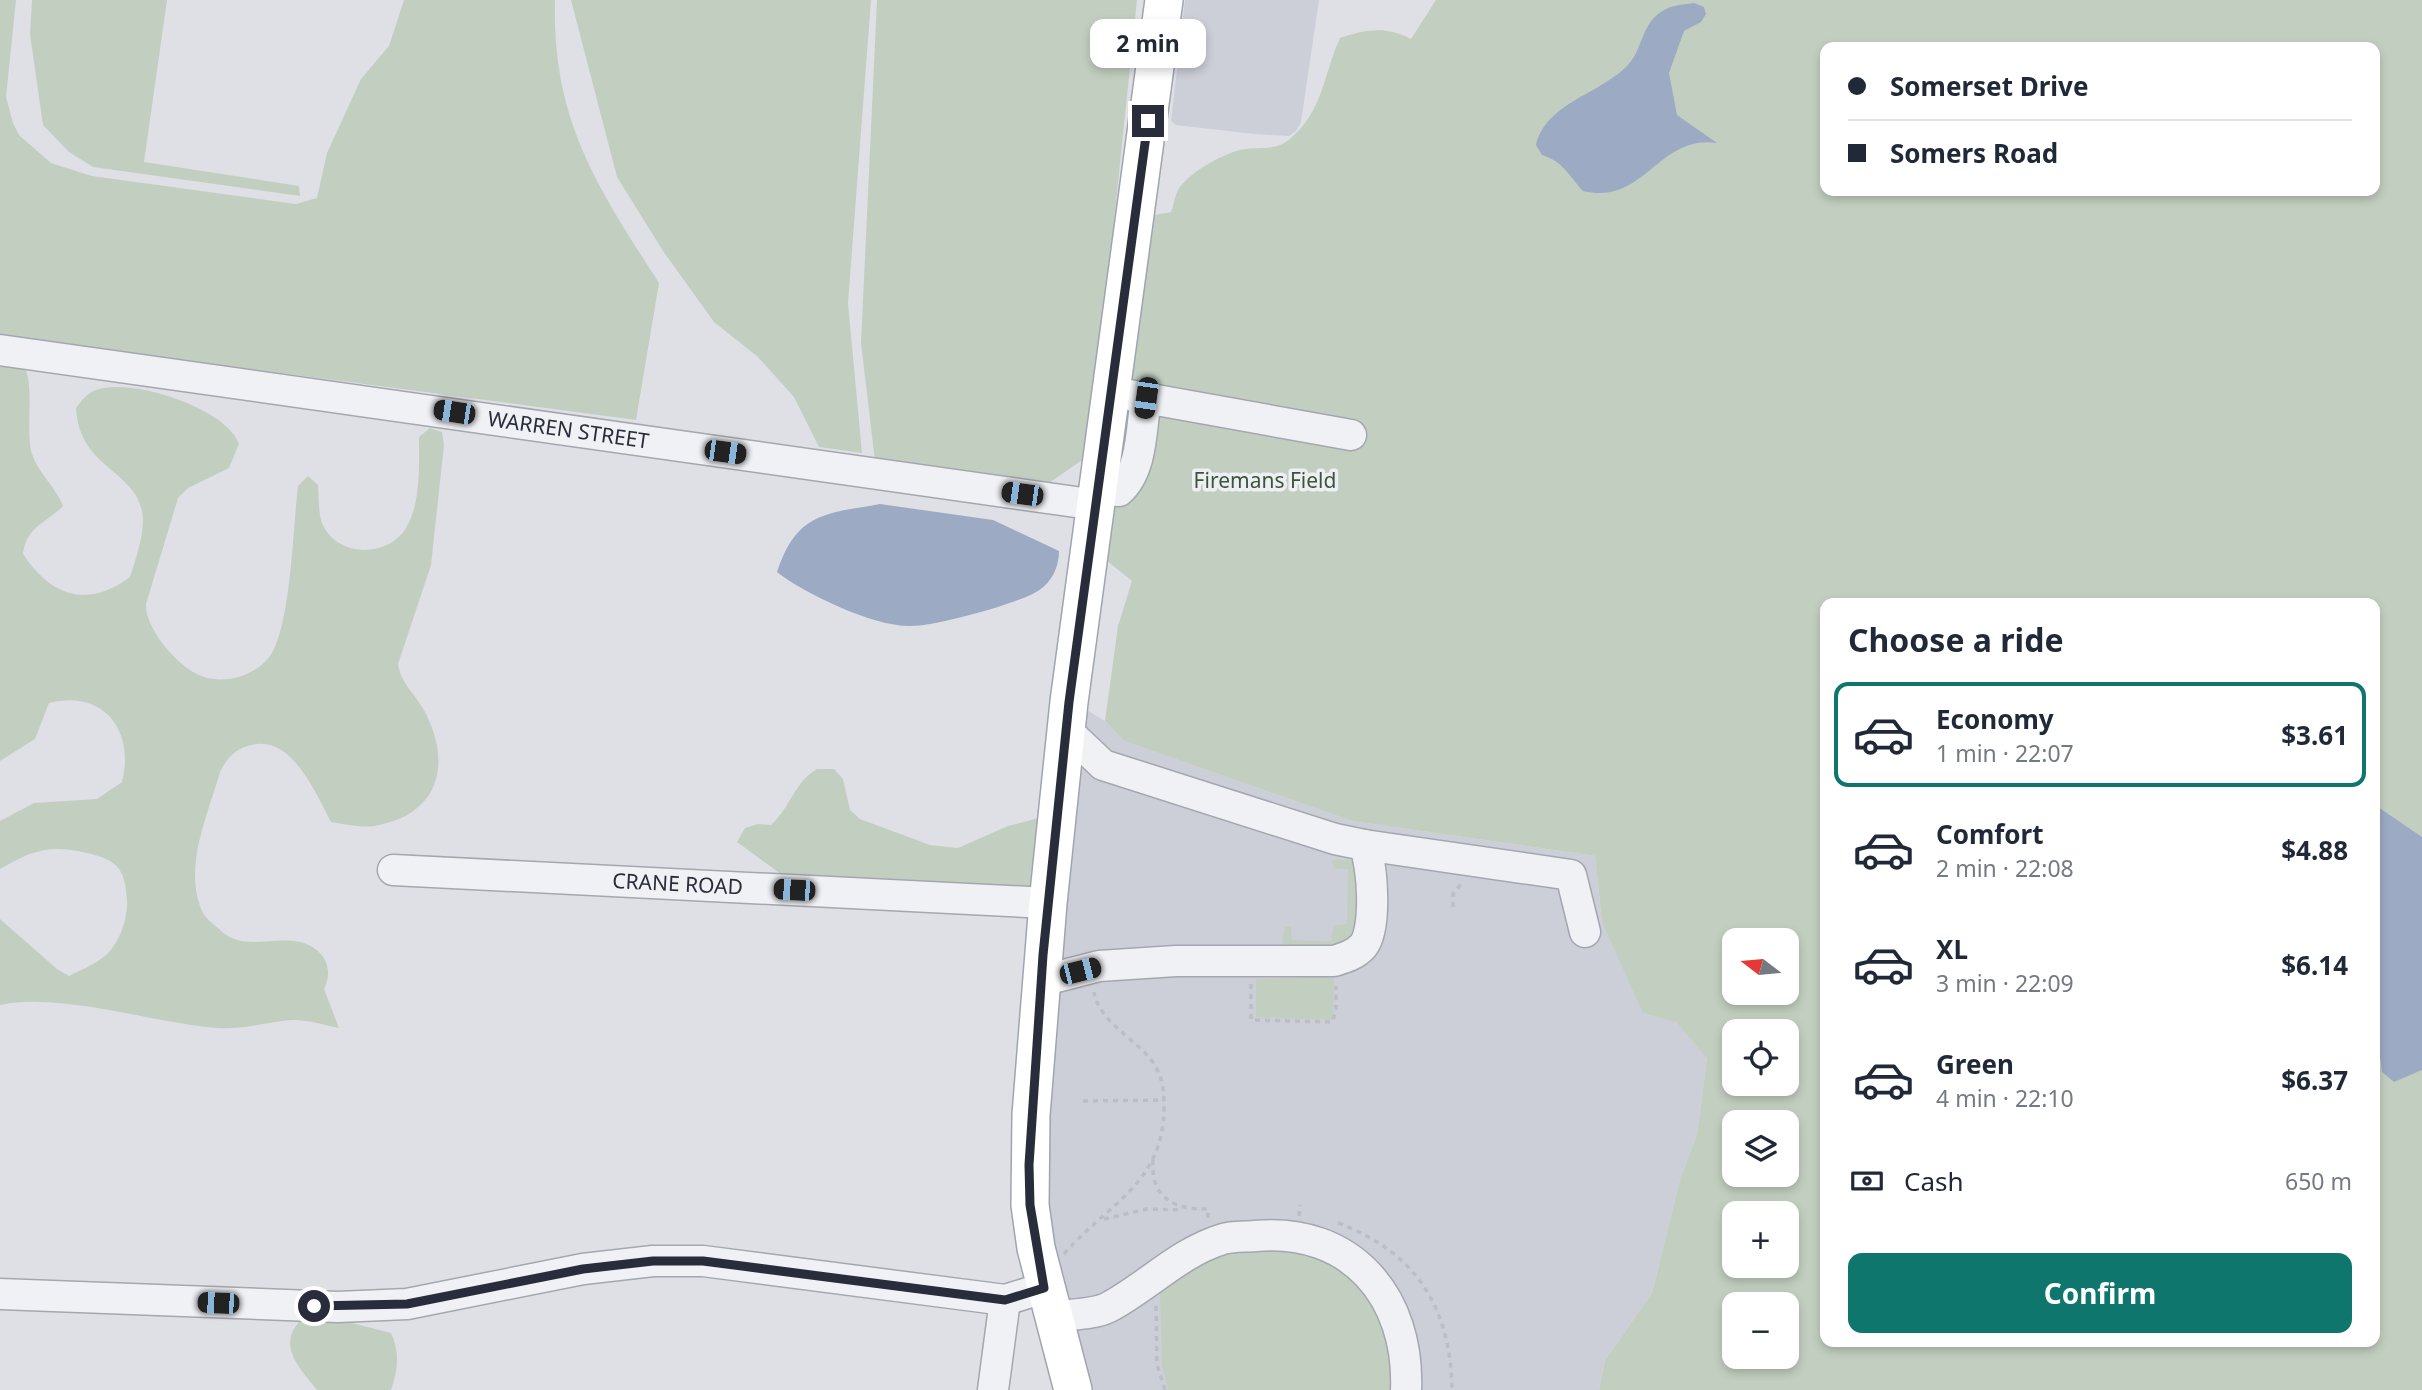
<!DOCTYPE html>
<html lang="en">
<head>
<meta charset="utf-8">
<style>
  body { margin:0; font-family:"Noto Sans",sans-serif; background:#f6f6f7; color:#1f2937; height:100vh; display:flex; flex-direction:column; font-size:26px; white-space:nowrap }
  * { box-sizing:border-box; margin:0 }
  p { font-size:23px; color:#747a83 }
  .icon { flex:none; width:38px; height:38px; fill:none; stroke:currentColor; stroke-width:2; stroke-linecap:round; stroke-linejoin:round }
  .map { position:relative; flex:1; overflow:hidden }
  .details { position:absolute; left:1820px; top:598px; width:560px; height:749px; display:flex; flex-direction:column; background:#fff; border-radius:14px; box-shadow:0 4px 10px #0003 }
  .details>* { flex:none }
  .hud { position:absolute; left:1820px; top:42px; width:560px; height:154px; border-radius:14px; box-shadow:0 4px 10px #0003; display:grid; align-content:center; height:154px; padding:0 28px; background:#fff }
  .needle { width:46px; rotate:286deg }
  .controls { position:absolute; left:1722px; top:928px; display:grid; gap:14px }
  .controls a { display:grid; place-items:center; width:77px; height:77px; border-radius:14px; background:#fff; box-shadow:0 4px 10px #0003; font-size:35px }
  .end { position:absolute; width:32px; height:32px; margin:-16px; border:9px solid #292d3b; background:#fff; box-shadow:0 0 0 4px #fff }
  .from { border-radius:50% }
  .bubble { position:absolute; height:49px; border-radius:14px; background:#fff; box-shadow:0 4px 10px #0003; font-size:23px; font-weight:700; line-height:49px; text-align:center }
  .car { position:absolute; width:21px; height:42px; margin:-21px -10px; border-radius:9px; box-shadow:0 0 5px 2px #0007; background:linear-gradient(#222 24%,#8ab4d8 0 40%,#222 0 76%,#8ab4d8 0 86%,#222 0) }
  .hud b { display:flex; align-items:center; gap:24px; height:66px; font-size:26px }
  .hud b+b { border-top:2px solid #e0e1e3 }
  .hud i { width:18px; height:18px; background:#1f2937 }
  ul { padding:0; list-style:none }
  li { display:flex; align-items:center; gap:21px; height:105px; margin:0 14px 10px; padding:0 14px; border:4px solid transparent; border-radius:14px }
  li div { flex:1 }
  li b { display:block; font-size:26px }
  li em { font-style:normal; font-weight:700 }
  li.selected { border-color:#0f766e }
  li>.icon { width:63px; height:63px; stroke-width:1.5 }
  h2 { padding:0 28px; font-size:32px; line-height:84px }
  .pay { display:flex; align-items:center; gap:18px; height:77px; padding:0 28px; font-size:26px }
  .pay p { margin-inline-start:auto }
  .action { display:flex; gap:14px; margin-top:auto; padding:14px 28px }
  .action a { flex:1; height:80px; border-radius:14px; background:#0f766e; color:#fff; font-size:28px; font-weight:700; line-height:80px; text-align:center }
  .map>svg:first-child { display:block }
  .built { fill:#cccfd7 }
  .green { fill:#c2cfc0; fill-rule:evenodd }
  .water { fill:#9caac3 }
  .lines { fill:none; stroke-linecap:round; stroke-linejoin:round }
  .minor-casing { stroke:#a4a7af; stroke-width:33 }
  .major-casing { stroke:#9fa4b1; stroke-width:40 }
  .path { stroke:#bcbec5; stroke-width:3.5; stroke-dasharray:5 5; stroke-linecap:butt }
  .minor { stroke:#f0f1f5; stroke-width:30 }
  .major { stroke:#fff; stroke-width:37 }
  .route { stroke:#292d3b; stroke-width:9 }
  .labels { text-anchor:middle; stroke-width:7; stroke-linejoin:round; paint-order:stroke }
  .street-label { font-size:21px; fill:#292d3b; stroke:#edeff4 }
  .park-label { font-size:21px; fill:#3a5637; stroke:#edeff4 }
</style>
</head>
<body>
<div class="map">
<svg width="2422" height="1390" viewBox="0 0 2422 1390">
  <rect width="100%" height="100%" fill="#dee0e6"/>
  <path class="built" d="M1185,0h134l-18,122 -5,9 -7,5 -35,-2 -78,-9 -5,-4z
    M1082,707l23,14 19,20 228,80 243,35 7,66 74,100 31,35 -10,78 -17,44 -28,114 -47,67 -6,30h-513l-43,-149 -3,-104z"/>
  <path class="green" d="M0,0h16l-10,97 7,26 6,12 32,28 41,13 204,28 21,-6 10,-45 34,-74 28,-33 15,-46h151c-3,120 42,186 104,283l-23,137 -636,-84z
    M32,0h135l-23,162 155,24 1,10 -207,-29 -24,-15 -26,-27 -13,-91z
    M571,0h300l-23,303 14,150 -43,-6 -25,-50 -36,-40 -44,-35 -51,-71 -46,-74z
    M877,0h260l-43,414 -9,44 -36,25 -174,-22 -14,-118z
    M1436,0h986v1390h-823l6,-30 47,-67 28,-114 17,-44 10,-77 -31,-36 -33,-9 -41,-91 -7,-66 -243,-35 -228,-80 -19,-20 13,-95 14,-45 -26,-21 43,-344 22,-4c3,-7 4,-19 9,-25 12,-16 41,-32 60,-37 19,-5 34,3 51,-12 33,-29 32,-63 49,-100 27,-9 46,-12 71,1zM1825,47h550v144h-550zM1825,604h550v738h-550zM1734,940h53v52h-53zM1734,1031h53v52h-53zM1734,1122h53v52h-53zM1734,1213h53v52h-53zM1734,1304h53v52h-53z
    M0,355c7,4 19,7 24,13 11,13 1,64 8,86 6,19 24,33 31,52 -17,17 -37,21 -40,48 28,42 64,55 107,23 6,-19 13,-39 13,-58 -2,-49 -64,-48 -67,-111 6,-8 10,-14 20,-18 34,-13 131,18 143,54l-10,24 -41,20 -10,10 -32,106c-1,23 27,56 47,68 26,16 66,5 80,-21 18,-35 20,-123 25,-165l10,-10 10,9c1,12 0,26 4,38 14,34 65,36 84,5 15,-25 13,-63 13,-91l11,-9 12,4 2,13 -13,120 -33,99c3,21 19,31 28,50 27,54 10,102 -52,112 -13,2 -29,-2 -43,-4 -15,-28 -39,-87 -79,-77 -16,3 -25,13 -32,27 -12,43 -38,97 -17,141 3,5 10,11 15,15 22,23 48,10 76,13 26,3 42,24 30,48l15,39c-15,-3 -33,-9 -48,-8 -24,2 -49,10 -74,8 -65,-5 -156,-36 -217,-23v-86l57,50 12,7c13,-7 32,-14 41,-25 11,-13 18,-34 17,-51 -2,-32 -10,-40 -40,-47 -37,-9 -55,-3 -87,16v-48l34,-18 63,-4 25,-17c13,-51 -18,-93 -73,-79l-14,36 -35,22z
    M817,769h17l9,10 7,31 10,9 70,26 28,3 50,-22 31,-8v75l-253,-15 -49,-36 8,-14 13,-4 13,1c19,-17 24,-44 46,-56z
    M1336,859l16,2c7,13 9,62 1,74 -3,5 -9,9 -12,13h-54l-5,-5 3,-17 6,1 1,13 39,1 2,-15 14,-2 1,-55 -14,-1 -3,-7z
    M1331,976l3,2 -1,42 -77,-3v-38z
    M1219,1249h98l64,56 15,85h-228l-6,-24 -2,-77z
    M299,1322l53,1 39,10c9,19 7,37 0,57h-74c-16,-21 -40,-43 -18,-68z"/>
  <path class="water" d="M1694,3l10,4 2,7 -5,8 -17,9 -15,42 8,42 40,28c-60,-8 -72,63 -134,48 -15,-16 -19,-29 -41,-36l-6,-10c11,-43 63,-50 92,-80 14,-15 13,-37 30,-51 12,-9 21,-9 36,-11z
    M880,504l113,16 66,31c0,16 -7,31 -21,40 -21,13 -105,36 -129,35 -36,0 -104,-32 -132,-54 20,-60 48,-58 103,-68z
    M2375,805l47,32v233l-28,12 -12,-10 -3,-24 -4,-3z"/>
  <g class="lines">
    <defs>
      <g id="minor">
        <path id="s1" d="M0,350l1097,155"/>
        <path d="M1112,392l239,43"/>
        <path d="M1099,490l20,1c24,-21 22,-63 27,-93"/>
        <path d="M1364,845l207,30 14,57"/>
        <path id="s2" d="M393,870l655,33"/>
        <path d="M1041,981l58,-15 77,-5h158c10,-3 21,-6 29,-15 14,-17 10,-81 1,-101l-29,-6 -232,-74 -37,-35"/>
        <path d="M0,1294l338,13 69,-3 176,-35 70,-8h50l302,39 39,-12"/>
        <path d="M1052,1317c17,-3 42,-2 57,-10 39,-21 71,-55 114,-68 10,-3 22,-2 32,-3 96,-9 155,61 151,154"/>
        <path d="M993,1390l12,-90"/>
      </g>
      <path id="major" d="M1073,1390l-37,-142 -6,-43 1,-90 17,-212 21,-201 95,-702"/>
    </defs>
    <use href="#minor" class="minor-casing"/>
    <use href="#major" class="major-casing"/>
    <path class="path" d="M1453,907v-13l8,-10
      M1251,984v36l81,2 4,-11v-25
      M1083,1101l81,-1
      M1153,1160c-3,39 23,50 55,49v10
      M1299,1216l1,-11
      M1104,1219l43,-10 36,1
      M1338,1223c78,29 113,85 114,167
      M1064,1254c43,-50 100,-70 100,-147 0,-22 -3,-38 -19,-54 -17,-18 -47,-35 -51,-61
      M1156,1306l1,59 8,25"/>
    <use href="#minor" class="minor"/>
    <use href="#major" class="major"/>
  </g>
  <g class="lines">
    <path class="route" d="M314,1306l93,-2 176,-35 70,-8h50l302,39 39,-12 -14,-83 -1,-40 14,-210 26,-253 79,-581"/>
  </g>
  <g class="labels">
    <g class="street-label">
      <text dy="7" stroke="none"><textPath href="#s1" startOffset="574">WARREN STREET</textPath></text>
      <text dy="7" stroke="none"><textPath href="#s2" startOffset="285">CRANE ROAD</textPath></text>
    </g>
    <g class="park-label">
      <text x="1265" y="488">Firemans Field</text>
    </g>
  </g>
</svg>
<div class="controls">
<a><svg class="needle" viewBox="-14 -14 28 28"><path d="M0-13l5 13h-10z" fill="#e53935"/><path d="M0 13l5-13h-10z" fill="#747a83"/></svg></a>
<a><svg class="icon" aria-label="locate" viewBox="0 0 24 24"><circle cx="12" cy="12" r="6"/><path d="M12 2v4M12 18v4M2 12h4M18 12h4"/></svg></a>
<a><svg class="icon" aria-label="layers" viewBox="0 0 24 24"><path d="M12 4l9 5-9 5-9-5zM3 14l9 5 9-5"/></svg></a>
<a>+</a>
<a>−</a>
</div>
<i class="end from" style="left:314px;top:1306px"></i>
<i class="end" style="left:1148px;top:121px"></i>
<div class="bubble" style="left:1090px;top:19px;width:116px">2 min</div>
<i class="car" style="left:1146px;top:398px;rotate:188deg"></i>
<i class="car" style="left:454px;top:412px;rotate:279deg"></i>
<i class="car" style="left:725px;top:452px;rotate:98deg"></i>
<i class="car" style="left:1022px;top:494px;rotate:278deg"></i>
<i class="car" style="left:794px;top:890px;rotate:273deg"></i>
<i class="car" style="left:1080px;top:971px;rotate:76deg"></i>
<i class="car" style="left:218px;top:1303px;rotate:272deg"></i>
<div class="hud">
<b><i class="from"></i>Somerset Drive</b>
<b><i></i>Somers Road</b>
</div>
<section class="details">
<h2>Choose a ride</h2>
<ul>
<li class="selected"><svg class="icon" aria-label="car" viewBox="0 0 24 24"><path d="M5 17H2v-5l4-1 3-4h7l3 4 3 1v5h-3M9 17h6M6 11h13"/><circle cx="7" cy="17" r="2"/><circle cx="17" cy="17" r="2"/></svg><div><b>Economy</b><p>1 min · 22:07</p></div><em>$3.61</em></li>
<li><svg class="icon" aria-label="car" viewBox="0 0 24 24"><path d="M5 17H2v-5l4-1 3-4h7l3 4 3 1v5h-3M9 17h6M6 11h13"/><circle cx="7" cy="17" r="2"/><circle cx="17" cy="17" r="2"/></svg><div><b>Comfort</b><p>2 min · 22:08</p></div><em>$4.88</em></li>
<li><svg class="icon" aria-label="car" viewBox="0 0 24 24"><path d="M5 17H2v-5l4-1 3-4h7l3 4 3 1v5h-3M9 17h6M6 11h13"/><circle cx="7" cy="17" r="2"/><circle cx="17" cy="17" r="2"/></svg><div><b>XL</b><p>3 min · 22:09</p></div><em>$6.14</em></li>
<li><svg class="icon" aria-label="car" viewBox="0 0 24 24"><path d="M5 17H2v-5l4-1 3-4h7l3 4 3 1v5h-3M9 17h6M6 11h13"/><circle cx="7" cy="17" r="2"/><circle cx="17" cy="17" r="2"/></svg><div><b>Green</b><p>4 min · 22:10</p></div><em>$6.37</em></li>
</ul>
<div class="pay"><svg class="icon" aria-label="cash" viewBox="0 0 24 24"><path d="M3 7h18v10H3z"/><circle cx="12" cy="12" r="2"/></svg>Cash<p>650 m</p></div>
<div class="action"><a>Confirm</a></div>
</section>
</div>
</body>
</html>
